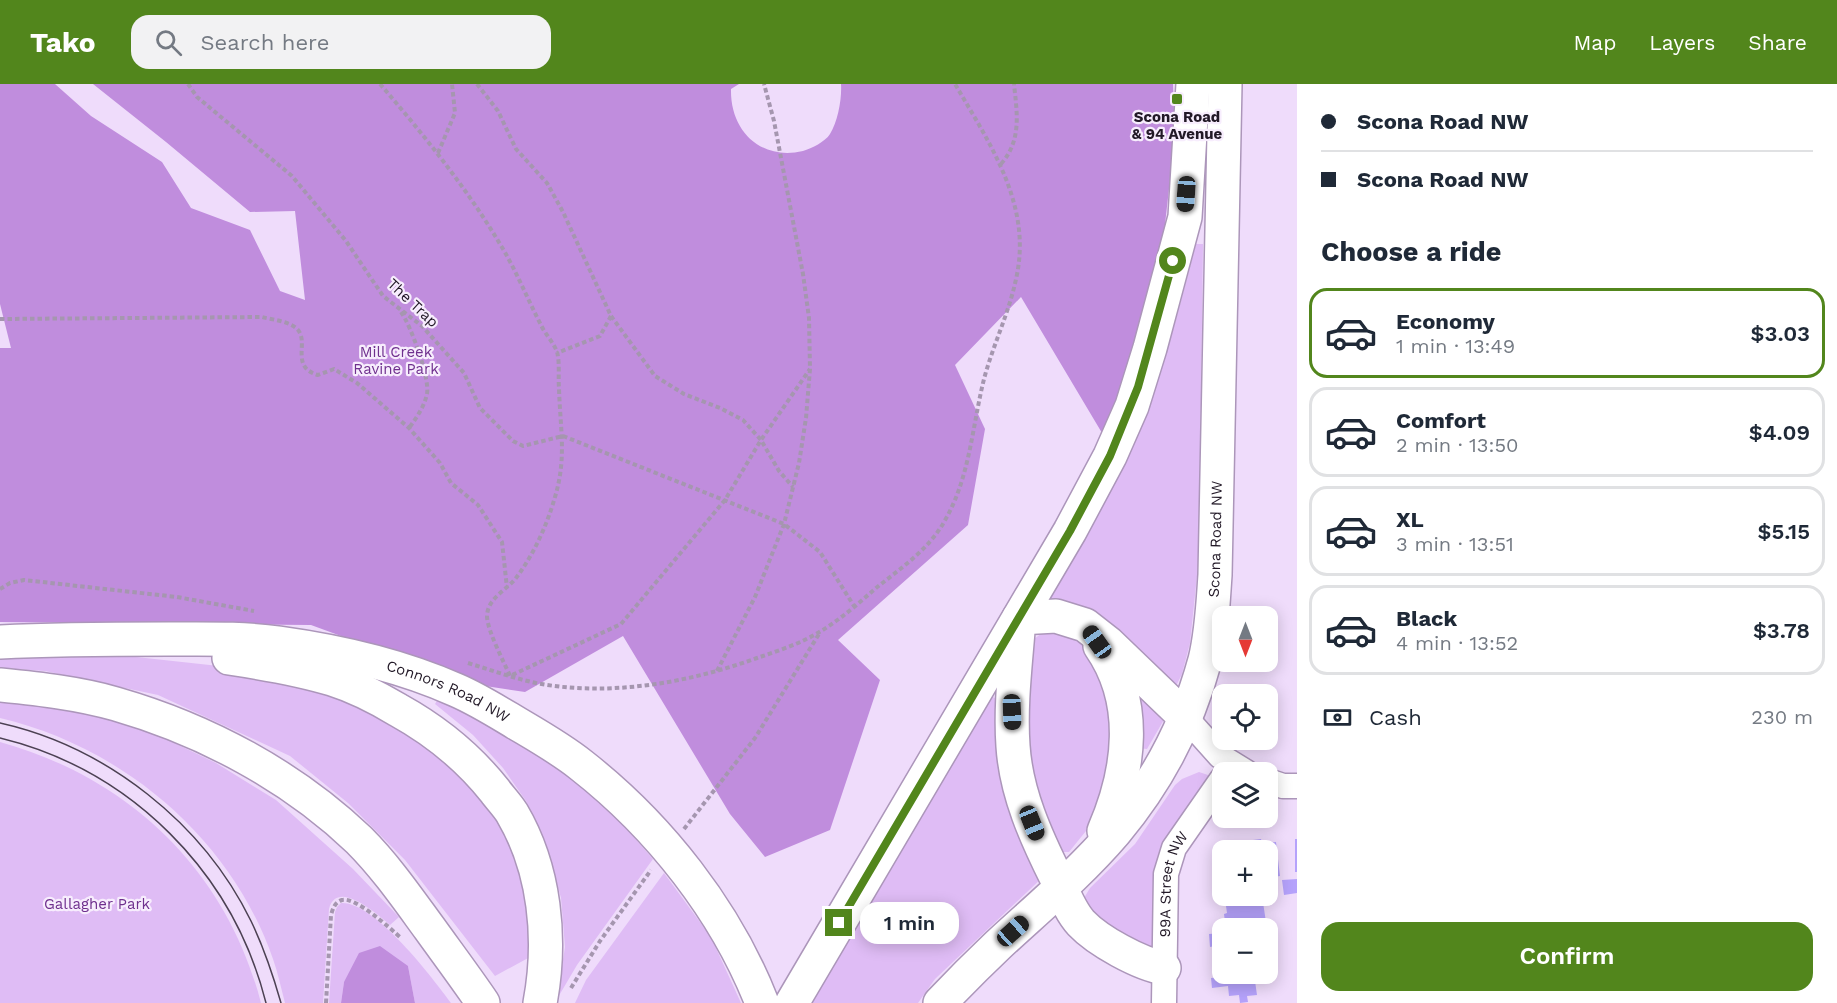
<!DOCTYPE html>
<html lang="en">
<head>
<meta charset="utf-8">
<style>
  body { margin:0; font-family:"Work Sans",sans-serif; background:#f2f2f3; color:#1f2937; height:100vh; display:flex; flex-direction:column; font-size:22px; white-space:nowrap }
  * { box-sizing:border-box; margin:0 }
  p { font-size:20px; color:#747a83 }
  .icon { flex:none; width:33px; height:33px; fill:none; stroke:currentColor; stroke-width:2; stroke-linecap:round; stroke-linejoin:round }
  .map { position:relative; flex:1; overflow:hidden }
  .side { display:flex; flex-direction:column; background:#fff; width:540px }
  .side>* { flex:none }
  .banner { display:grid; align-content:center; height:132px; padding:0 24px; background:#fff }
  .needle { width:39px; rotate:180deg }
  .fabs { position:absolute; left:1212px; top:522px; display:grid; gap:12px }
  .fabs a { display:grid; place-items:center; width:66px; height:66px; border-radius:12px; background:#fff; box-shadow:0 3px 15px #0003; font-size:30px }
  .end { position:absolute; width:27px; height:27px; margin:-14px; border:8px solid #52861c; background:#fff; box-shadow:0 0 0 3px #fff }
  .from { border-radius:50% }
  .bubble { position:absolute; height:42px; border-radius:18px; background:#fff; box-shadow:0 3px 15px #0003; font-size:20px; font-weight:600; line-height:42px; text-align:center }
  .car { position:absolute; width:18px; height:36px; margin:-18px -9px; border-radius:8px; box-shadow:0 0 4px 2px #0007; background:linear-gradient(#222 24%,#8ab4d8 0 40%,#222 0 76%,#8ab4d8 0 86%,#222 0) }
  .banner b { display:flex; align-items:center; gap:21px; height:57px; font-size:22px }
  .banner b+b { border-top:2px solid #e0e1e3 }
  .banner i { width:15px; height:15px; background:#1f2937 }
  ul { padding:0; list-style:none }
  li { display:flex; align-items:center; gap:18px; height:90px; margin:0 12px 9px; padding:0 12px; border:3px solid #e0e1e3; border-radius:18px }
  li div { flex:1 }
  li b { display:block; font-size:22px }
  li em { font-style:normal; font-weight:600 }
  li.current { border-color:#52861c }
  li>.icon { width:54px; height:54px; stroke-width:1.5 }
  h2 { padding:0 24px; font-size:27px; line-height:72px }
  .pay { display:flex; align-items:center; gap:15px; height:66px; padding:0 24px; font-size:22px }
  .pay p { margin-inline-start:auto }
  .primary-button { display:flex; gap:12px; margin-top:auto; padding:12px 24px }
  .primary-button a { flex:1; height:69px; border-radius:18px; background:#52861c; color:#fff; font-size:24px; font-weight:600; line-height:69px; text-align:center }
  header { display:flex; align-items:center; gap:36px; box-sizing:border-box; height:84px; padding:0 30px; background:#52861c; color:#fff }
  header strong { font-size:28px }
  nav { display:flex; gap:33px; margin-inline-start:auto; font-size:21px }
  .search { width:420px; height:54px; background:#f2f2f3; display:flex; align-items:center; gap:15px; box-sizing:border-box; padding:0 21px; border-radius:18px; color:#747a83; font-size:22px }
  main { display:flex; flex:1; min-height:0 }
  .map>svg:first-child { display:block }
  .green { fill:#dfbcf5 }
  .forest { fill:#c08ddd }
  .building { fill:#b5a2fb }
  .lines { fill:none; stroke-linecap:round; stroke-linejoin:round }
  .street-casing { stroke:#ac96ba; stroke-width:27 }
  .secondary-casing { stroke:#ac96ba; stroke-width:36 }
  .path { stroke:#a596af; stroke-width:4; stroke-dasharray:4.5 3; stroke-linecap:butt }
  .street { stroke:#fff; stroke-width:24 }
  .secondary { stroke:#fff; stroke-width:33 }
  .tram { stroke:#4c4153; stroke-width:1.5 }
  .route { stroke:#52861c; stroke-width:8 }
  .poi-dot { fill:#52861c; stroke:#f7edfd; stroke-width:2 }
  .labels { text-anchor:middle; stroke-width:4.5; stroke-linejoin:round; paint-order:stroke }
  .poi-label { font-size:15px; font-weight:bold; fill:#221927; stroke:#f7edfd }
  .street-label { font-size:15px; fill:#221927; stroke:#f7edfd }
  .park-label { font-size:15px; fill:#6f308e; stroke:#f7edfd }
</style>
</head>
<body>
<header>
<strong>Tako</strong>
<div class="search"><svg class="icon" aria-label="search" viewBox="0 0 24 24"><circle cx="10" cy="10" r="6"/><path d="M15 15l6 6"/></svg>Search here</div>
<nav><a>Map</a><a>Layers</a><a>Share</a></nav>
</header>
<main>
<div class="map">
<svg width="1297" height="919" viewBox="0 0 1297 919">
  <rect width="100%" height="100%" fill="#efdcfb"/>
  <path class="green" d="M1196,160h7l-4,313 -9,86 -8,31 -5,10 -4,2 -126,-84c32,-54 64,-108 89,-166 27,-62 43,-127 60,-192z
    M1062,547l19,7 29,41 8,77 -28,70 -21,26h-14l-32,-104 11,-109 8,-6z
    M0,568l127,4 101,11 128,35 69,37 37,32 37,48 21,47 10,47v44l-35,19 -90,-116 -57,-57 -58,-47 -132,-61 -113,-24 -45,-3z
    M1137,598l28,36 -18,31 -9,-1z
    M0,612l81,15 56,16 27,11 52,25 60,37 77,69 46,48 -9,8c-12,-10 -53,-47 -61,-16l-6,94h-38c-4,-15 -7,-30 -12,-44 -42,-121 -150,-212 -273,-241z
    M991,612l10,5 43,175 -109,103 -17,24h-107z
    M438,615c46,24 94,46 135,78 30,24 55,53 80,82l-76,106 -20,34 8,-52 -4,-49 -15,-53 -20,-44 -23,-33 -30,-33 -38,-31z
    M0,658c130,36 227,129 261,261h-261z
    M1199,688l9,3 1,12 -49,67 -4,15 -1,72 -5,8h-9l-50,-34 -7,-17 6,-10 45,-44 40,-59 7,-6z
    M664,789l47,64 30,66h-166l11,-23z
    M341,819c33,-2 92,75 110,100h-36l-7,-37 -64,16 -3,21h-12l6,-91 2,-5z"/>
  <path class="forest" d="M0,0h55l36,32 71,46 29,46 59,22 30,61 25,9 -10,-89 -45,1 -84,-70 -73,-58h646l-8,5c-1,41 29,72 72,62 9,-3 22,-9 27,-17 8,-13 12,-36 11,-50h332l2,52 -17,150 -53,152 -84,-141 -66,68 30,64 -17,96 -130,115 42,40 -50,150 -65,27 -35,-43 -107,-178 -98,56 -53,-8 -161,-59 -311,-3v-274h11l-11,-44z
    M380,862l28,20 7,37h-74l3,-21 15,-29z"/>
  <path class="building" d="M1261,755l1,5 14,-2 4,34 -12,2v-28h-38l-1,-7z
    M1295,755h2v33h-2z
    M1297,795v14l-13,2 -2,-15z
    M1255,812h7l4,26 -37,5 -1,-6 -3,1 -1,-8 3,-1 -2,-14z
    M1222,849v23l-6,1 -1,-11 -5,1 -1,-13z
    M1220,879h2v11h32l3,21 -10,1 1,6 -8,1 -1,-8 -10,1 -1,-10 -16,2 -1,-10 10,-1z"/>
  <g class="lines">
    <defs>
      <g id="street">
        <path d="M1186,634l34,38 26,16"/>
        <path d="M1268,697l15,5h14"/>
        <path id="s1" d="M1164,919l2,-129 8,-26 48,-69"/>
      </g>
      <g id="secondary">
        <path id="s2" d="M0,558c57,-3 113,-3 169,-3 37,0 74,-1 110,4 58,8 123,23 177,47 21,9 40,21 60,33 22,13 45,26 65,42 78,61 145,146 181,238"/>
        <path d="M1100,562c39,56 30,125 4,185"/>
        <path d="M229,574c34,5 70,11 103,21 22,7 46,19 66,31 38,21 70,47 97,81 5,7 12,14 17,22 33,56 40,126 28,190"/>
        <path d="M0,601c39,4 78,8 116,19 90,26 176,72 243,136 27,27 49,59 71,89 18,25 36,49 53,74"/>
        <path d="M1164,884c-24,-4 -66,-27 -83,-45 -11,-12 -17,-29 -24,-44 -21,-42 -41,-86 -44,-133 -3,-43 3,-85 6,-128l37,-2 29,9 23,18 78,75"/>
        <path d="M792,919l278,-472 40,-75 22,-50 18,-58 35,-131 8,-133"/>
        <path id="s3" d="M940,919c19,-20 38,-39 58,-58 40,-37 82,-72 117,-113 42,-50 73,-109 90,-172 7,-28 8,-57 10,-85l10,-491"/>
      </g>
    </defs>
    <use href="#street" class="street-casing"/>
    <use href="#secondary" class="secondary-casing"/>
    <path class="path" d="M188,0l9,13 95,79 54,65 37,55 39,30 42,47 16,35 33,33 10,5 40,-10 221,88 36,28 34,54
      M380,0c43,50 86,103 120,160 16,26 27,54 41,81 4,9 13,18 16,27 3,10 1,26 2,36 1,40 8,69 -4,109 -8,28 -21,57 -39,81 -10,13 -29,20 -29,39 1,15 17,45 23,59l111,-52 104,-124 36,-60 49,-71
      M477,0l21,27 18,38 31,34 16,29 48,104 -11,20 -43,17
      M438,69l17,-40 -3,-29
      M1001,80c21,-24 16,-51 13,-80
      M401,228c10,14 29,66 26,82 -3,13 -10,23 -18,34
      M611,232l44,60 29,18 36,14 23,12 18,20 18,31 14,16
      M0,235l262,-2c11,3 28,4 36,13 11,13 -8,37 20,45l16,-6 23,14 52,45 31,35 11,20 27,22 24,37 5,46
      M0,505l10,-6 14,-3 153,17 77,14
      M468,579c23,7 45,15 68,20 72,14 152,0 221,-25 21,-7 45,-15 64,-27 20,-12 38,-28 55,-43 24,-19 53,-39 68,-66 26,-44 28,-95 40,-143 9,-34 25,-66 32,-100 17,-73 -26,-135 -61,-195
      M717,587l38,-74 29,-73 15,-61 7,-45 4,-49 -1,-51 -6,-44 -29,-153 -10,-37
      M684,745l71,-91 64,-104
      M571,904l29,-47 51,-71
      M326,919l5,-88c2,-7 4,-13 11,-15 13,-4 49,29 59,38"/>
    <use href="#street" class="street"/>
    <use href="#secondary" class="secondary"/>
    <path class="tram" d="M0,639c107,24 203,100 251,198 13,27 22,54 30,82
      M0,654c131,32 233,134 266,265"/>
  </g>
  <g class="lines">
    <path class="route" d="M839,839l231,-392 40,-75 28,-69 35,-126"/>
  </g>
  <rect class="poi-dot" x="1171" y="9" width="12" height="12" rx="3"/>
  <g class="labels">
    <g class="poi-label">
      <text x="1177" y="38">Scona Road<tspan x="1177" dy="17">&amp; 94 Avenue</tspan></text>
    </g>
    <g class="street-label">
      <text transform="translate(413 219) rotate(43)" y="5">The Trap</text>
      <text dy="5" stroke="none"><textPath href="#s3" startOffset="562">Scona Road NW</textPath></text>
      <text dy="5" stroke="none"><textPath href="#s2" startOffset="456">Connors Road NW</textPath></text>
      <text dy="5" stroke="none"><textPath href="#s1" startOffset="120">99A Street NW</textPath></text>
    </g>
    <g class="park-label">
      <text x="396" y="273">Mill Creek<tspan x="396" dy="17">Ravine Park</tspan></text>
      <text x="97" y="825">Gallagher Park</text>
    </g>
  </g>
</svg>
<div class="fabs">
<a><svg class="needle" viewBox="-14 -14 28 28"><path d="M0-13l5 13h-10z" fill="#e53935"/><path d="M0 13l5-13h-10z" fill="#747a83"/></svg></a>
<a><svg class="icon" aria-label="locate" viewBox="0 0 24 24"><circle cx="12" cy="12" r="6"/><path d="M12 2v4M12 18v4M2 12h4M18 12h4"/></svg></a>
<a><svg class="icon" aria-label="layers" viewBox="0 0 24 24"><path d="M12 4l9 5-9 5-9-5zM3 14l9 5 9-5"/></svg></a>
<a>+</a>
<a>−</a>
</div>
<i class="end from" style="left:1173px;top:177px"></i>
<i class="end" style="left:839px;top:839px"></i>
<div class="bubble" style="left:860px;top:818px;width:99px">1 min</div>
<i class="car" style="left:1186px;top:110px;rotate:184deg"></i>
<i class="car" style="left:1097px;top:558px;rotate:325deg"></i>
<i class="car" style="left:1012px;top:628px;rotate:178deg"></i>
<i class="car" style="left:1032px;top:739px;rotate:158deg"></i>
<i class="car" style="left:1013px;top:847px;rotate:48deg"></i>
</div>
<section class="side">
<div class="banner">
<b><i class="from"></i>Scona Road NW</b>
<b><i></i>Scona Road NW</b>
</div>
<h2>Choose a ride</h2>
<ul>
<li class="current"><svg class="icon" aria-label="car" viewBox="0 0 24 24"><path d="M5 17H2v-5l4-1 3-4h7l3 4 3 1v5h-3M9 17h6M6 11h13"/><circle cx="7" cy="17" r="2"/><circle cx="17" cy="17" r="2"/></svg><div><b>Economy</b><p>1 min · 13:49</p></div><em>$3.03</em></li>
<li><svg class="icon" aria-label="car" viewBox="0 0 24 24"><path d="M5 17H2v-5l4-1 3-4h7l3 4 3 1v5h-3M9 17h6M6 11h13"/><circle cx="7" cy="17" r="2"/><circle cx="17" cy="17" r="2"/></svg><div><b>Comfort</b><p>2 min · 13:50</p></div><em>$4.09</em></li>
<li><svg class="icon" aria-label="car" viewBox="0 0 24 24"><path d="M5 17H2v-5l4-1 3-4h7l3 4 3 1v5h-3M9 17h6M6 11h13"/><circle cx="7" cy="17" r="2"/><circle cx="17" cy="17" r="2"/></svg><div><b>XL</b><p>3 min · 13:51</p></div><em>$5.15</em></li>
<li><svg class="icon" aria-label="car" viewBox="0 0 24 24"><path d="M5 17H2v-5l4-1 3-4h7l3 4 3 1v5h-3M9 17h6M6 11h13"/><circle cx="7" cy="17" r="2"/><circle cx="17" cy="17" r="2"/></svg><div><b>Black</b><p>4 min · 13:52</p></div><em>$3.78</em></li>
</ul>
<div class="pay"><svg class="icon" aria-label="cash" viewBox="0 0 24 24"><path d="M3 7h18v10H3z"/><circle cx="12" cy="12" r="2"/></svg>Cash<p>230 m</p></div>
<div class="primary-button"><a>Confirm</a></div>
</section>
</main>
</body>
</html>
